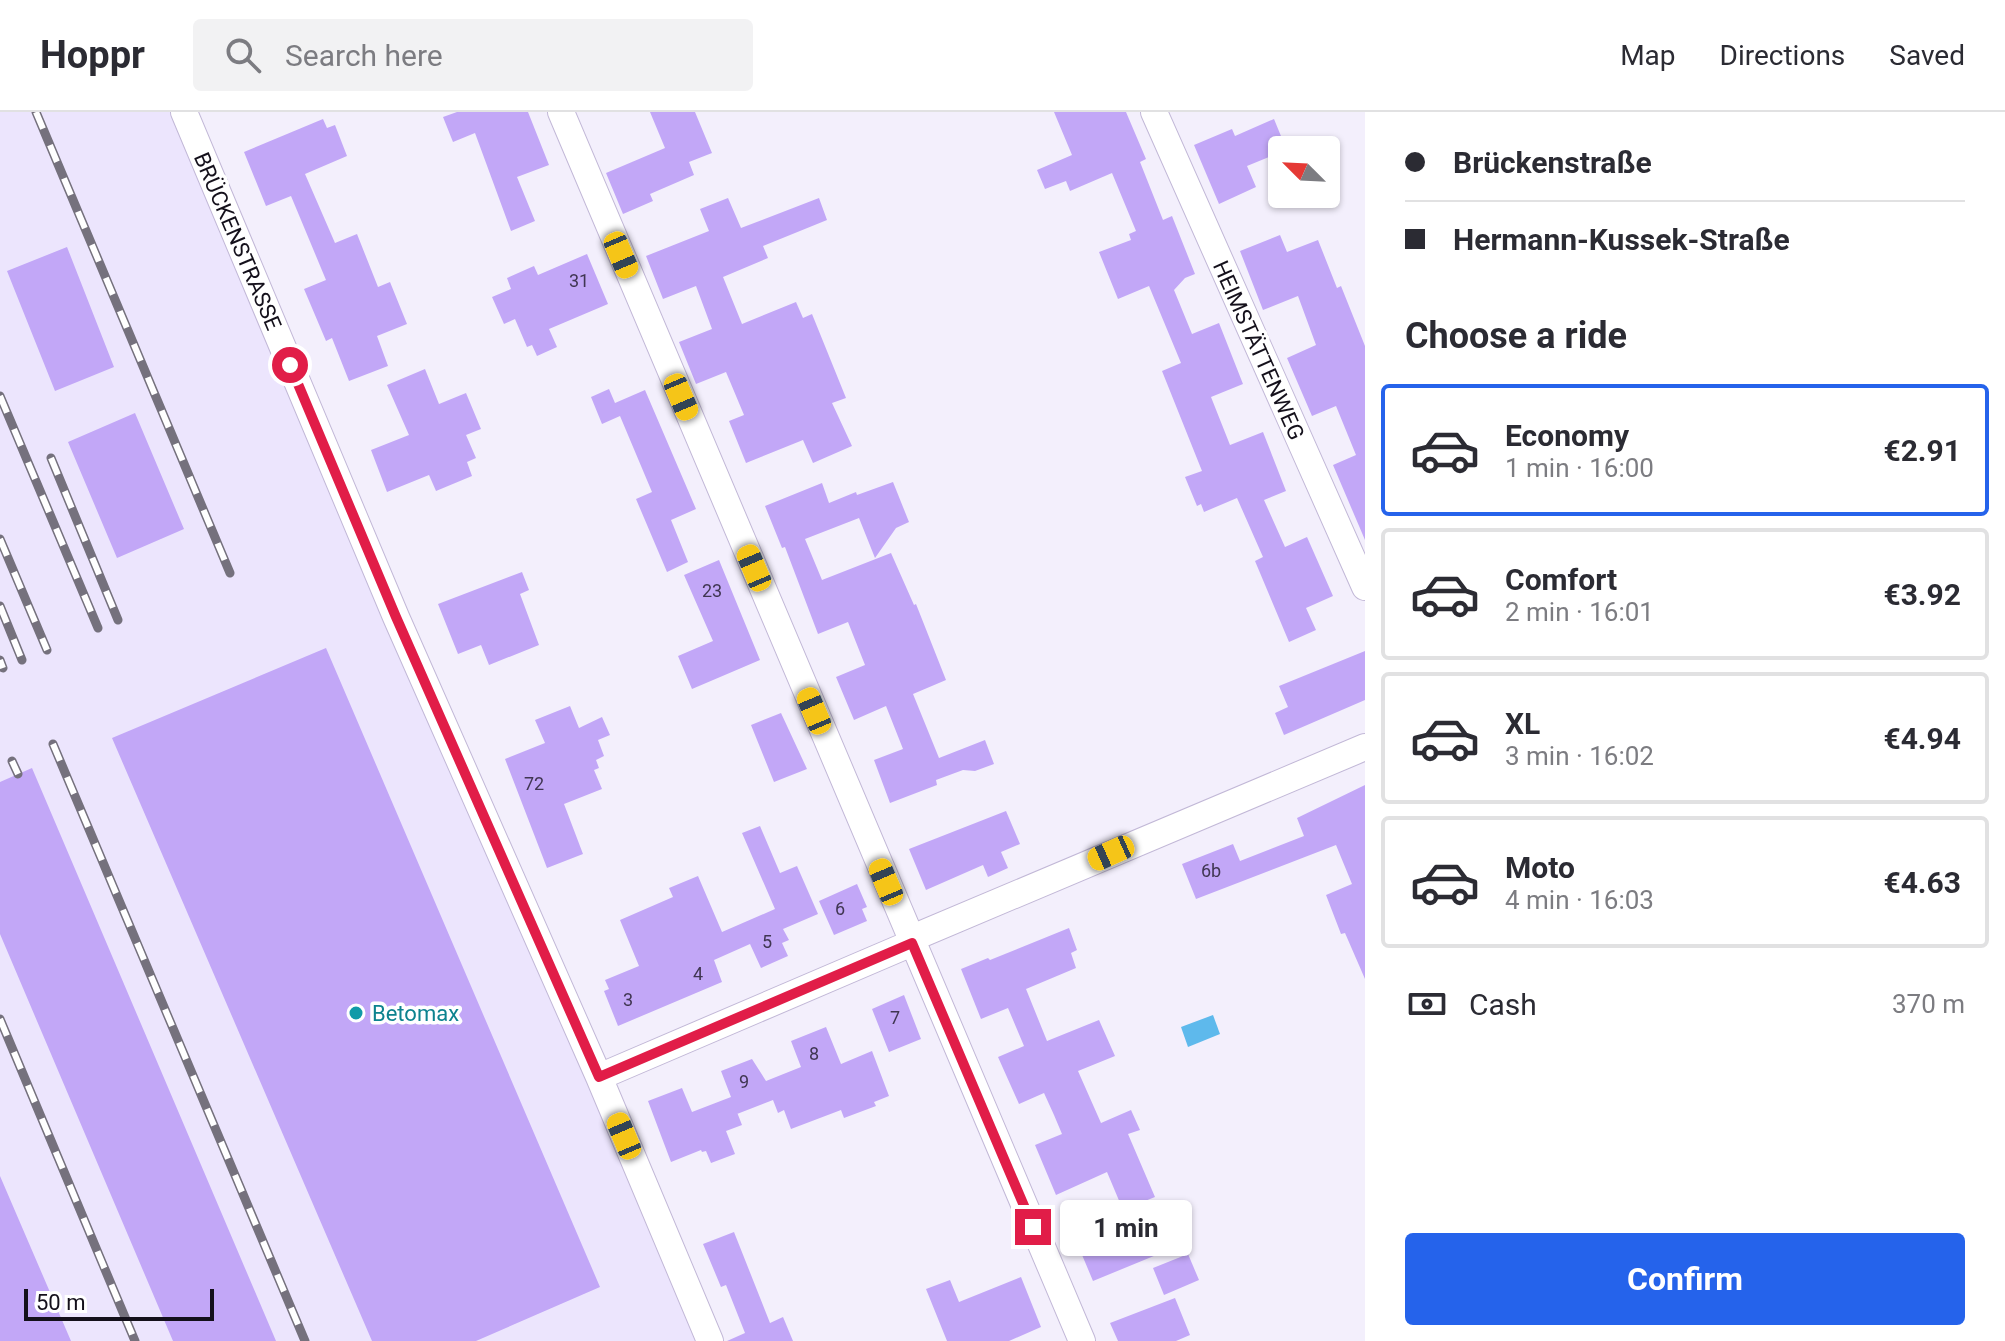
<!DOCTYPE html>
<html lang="en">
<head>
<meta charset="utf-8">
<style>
  body { margin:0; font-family:Roboto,sans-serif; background:#f2f2f3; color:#2b2b33; height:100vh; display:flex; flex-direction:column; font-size:30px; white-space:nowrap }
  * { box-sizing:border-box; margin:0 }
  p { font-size:26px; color:#7c7c81 }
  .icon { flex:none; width:44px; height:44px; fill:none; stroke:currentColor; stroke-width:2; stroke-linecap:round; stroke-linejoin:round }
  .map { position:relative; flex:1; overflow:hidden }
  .drawer { display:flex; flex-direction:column; background:#fff; width:640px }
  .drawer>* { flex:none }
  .guide { display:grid; align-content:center; height:176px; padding:0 40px; background:#fff }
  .needle { width:52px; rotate:294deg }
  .fabs { position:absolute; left:1268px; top:24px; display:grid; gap:16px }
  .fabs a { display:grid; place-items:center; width:72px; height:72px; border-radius:8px; background:#fff; box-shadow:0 2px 6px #0004; font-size:40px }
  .scale { position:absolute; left:24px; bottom:20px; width:190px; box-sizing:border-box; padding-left:8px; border:4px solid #14101b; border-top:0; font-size:22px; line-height:28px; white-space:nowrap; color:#14101b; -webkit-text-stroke:6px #fff; paint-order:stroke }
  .end { position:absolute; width:36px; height:36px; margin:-18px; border:10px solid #e11d48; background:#fff; box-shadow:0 0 0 4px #fff }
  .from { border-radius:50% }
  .bubble { position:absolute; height:56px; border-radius:8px; background:#fff; box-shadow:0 2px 6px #0004; font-size:26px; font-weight:700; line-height:56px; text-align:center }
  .car { position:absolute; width:24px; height:48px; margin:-24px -12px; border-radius:10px; box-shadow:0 0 6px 2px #0007; background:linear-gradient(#f5c518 24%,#345 0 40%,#f5c518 0 76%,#345 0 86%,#f5c518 0) }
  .guide b { display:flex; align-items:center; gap:28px; height:76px; font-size:30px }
  .guide b+b { border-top:2px solid #e1e1e2 }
  .guide i { width:20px; height:20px; background:#2b2b33 }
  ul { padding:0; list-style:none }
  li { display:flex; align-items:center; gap:24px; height:132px; margin:0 16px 12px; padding:0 24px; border:4px solid #e1e1e2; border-radius:8px }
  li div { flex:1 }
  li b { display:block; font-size:30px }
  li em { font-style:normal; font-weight:700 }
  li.on { border-color:#2563eb }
  li>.icon { width:72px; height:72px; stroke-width:1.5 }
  h2 { padding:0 40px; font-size:36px; line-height:96px }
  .pay { display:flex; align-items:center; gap:20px; height:88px; padding:0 40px; font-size:30px }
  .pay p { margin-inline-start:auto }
  .action { display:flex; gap:16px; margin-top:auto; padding:16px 40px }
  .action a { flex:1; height:92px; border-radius:8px; background:#2563eb; color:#fff; font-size:32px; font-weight:700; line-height:92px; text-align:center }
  header { display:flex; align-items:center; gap:48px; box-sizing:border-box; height:112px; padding:0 40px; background:#fff; border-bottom:2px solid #e1e1e2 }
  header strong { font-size:38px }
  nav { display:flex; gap:44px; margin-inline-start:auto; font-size:28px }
  .search { width:560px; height:72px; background:#f2f2f3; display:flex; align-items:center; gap:20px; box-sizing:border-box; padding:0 28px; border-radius:8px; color:#7c7c81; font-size:30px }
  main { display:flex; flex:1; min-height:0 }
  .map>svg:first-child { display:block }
  .built { fill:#ece5fd }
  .water { fill:#5eb9ec }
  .building { fill:#c2a7f7 }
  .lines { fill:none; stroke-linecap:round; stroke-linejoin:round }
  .minor-casing { stroke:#c2b8d7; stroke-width:28 }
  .minor { stroke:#fff; stroke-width:26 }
  .rail-casing { stroke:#75717d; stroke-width:9 }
  .rail { stroke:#fff; stroke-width:6; stroke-dasharray:18; stroke-linecap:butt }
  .route { stroke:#e11d48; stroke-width:10 }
  .culture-dot { fill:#0f9aa8; stroke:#fff; stroke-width:3 }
  .labels { text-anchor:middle; stroke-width:7; stroke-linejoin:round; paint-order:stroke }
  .number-label { font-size:18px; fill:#403652 }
  .street-label { font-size:22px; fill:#14101b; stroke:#fff }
  .culture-label { font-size:22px; fill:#0d838f; stroke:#fff; text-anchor:start }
</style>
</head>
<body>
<header>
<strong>Hoppr</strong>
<div class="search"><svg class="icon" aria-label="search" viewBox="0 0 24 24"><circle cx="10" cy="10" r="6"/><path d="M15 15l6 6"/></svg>Search here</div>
<nav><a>Map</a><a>Directions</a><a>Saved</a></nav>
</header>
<main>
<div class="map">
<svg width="1365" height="1229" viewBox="0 0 1365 1229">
  <rect width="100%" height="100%" fill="#f3effc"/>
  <path class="built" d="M0,0h184l526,1229h-710z"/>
  <path class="water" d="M1213,903l7,19 -32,13 -7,-20z"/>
  <path class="building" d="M457,0h71l21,53 -32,12 18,44 -24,10 -36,-98 -22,9 -10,-25z
    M650,0h45l17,41 -23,9 5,13 -44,19 3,7 -30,13 -17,-41 59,-25z
    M1054,0h72l20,47 -6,3 23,58 9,-4 23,58 -10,4 -11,12 18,44 27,-11 24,61 -32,13 19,48 33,-13 23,59 -22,9 21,47 22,-10 26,59 -27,12 10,22 -27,12 -34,-81 8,-4 -26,-59 -33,14 -3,-8 -4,2 -12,-29 17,-6 -40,-100 19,-8 -32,-77 -31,13 -19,-47 32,-12 -2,-6 7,-3 -24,-58 -42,18 -4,-10 -21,8 -8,-19 35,-15z
    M323,7l4,9 8,-3 12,31 -42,18 30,69 22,-9 21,53 12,-5 17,42 -30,12 11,30 -39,15 -17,-43 -6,3 -22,-52 22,-9 -35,-84 -25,10 -22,-54z
    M1274,7l9,22 -10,5 3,8 -29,12 9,21 -37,17 -25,-59 38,-16 3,7z
    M728,86l13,30 78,-30 8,22 -64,26 5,12 -45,19 19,47 54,-22 7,16 9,-4 34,84 -14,5 20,43 -39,17 -10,-23 -57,23 -17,-42 15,-6 -18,-43 -30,12 -17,-42 33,-13 -16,-43 -33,13 -17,-43 63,-25 -9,-22z
    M1280,123l7,17 31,-12 19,48 4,-2 24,60v194l-32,-75 23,-10 -20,-49 -24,10 -25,-58 29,-13 -18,-49 -35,14 -23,-59z
    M67,135l47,120 -59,24 -48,-120z
    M587,142l21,50 -59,25 8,18 -20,9 -5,-11 -5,2 -12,-28 -11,5 -12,-27 19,-8 -4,-11 27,-12 4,9z
    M425,257l14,35 27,-11 15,36 -15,6 10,23 -9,4 5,14 -36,15 -7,-16 -42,17 -16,-42 38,-15 -22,-50z
    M609,277l6,14 30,-13 51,119 -25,11 17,42 -21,10 -31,-73 16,-7 -32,-76 -18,8 -11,-27z
    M135,301l49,116 -67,29 -49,-116z
    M893,370l16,40 -13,6 -21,30 -16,-40 -54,21 17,41 69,-27 23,52 2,-1 30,76 -33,14 26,64 46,-18 9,24 -19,7 -12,-1 -27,10 1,5 -47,18 -16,-43 29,-11 -17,-43 -32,14 -18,-43 29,-12 -17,-43 -30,12 -33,-87 -3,1 -17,-42 57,-23 7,20 27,-11 1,3z
    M719,448l41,100 -68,29 -14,-33 35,-15 -29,-66z
    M522,460l7,18 -9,4 19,51 -50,20 -8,-20 -23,9 -20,-50z
    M326,536l274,639 -124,54h-104l-260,-603z
    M1365,539v49l-81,35 -9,-22 13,-6 -9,-21z
    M570,594l9,22 23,-11 8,18 -12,5 6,16 -8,4 3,8 -5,2 8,19 -38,15 19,50 -36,14 -42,-109 40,-16 -10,-23z
    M781,601l26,56 -33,13 -23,-57z
    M32,656l244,573h-103l-173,-407v-152z
    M1365,673v194l-20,-46 -4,1 -15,-39 26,-11 -16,-39 -140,54 -14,-35 51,-20 7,17 64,-25 -7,-18z
    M1006,699l14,33 -19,8 7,16 -20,9 -5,-12 -57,25 -17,-41z
    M760,714l20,47 17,-7 21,48 -35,15 6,11 -7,3 6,13 -27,12 -11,-24 -36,16 8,22 -104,44 -14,-35 5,-2 -4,-9 34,-14 -19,-46 53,-23 -4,-9 29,-12 24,56 53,-23 -33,-76z
    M857,772l10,23 -5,2 5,12 -33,14 -15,-34z
    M1069,816l8,22 -6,3 5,15 -50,21 21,52 52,-21 16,36 -37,15 23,52 30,-13 9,20 -12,4 27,63 -10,4 21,50 -73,30 -21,-50 51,-21 -16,-38 -51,23 -21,-50 27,-11 -8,-19 -10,-22 -25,11 -21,-47 26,-11 -16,-38 -27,11 -20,-50 27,-11 2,2z
    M904,883l17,44 -32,13 -17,-43z
    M826,915l15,37 31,-13 17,45 -15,6 2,4 -32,12 -3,-8 -50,19 -7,-19 -6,3 -5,-13 -36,14 -4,-12 9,23 -16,6 9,23 -24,9 -5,-12 -4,1 -1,-2 -30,12 -23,-61 34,-13 10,24 39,-15 -10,-26 31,-12 14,22 35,-14 -10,-26z
    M0,1064l71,165h-71z
    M734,1120l36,91 13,-6 10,24h-66l18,-8 -19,-48 -5,2 -18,-43z
    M1188,1142l11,26 -35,15 -11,-27z
    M1021,1165l20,50 -32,14h-62l-21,-52 24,-9 9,22z
    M1175,1186l15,37 -14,6h-58l-8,-18z"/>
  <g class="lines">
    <defs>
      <path id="minor" d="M184,0l212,505 203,460 111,264
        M561,0l521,1229
        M1154,0l211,475
        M910,827l455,-192
        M599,965l313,-134"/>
    </defs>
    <use href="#minor" class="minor-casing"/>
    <use href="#minor" class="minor"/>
    <defs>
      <path id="rail" d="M36,0l194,461
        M0,284l98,232
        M51,346l67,162
        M0,427l47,111
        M0,494l22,54
        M0,548l3,8
        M53,632l252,597
        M12,649l6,13
        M0,907l135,322"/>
    </defs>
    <use href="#rail" class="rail-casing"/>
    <use href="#rail" class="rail"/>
  </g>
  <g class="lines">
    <path class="route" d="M290,253l106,252 203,460 313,-134 121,284"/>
  </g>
  <circle class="culture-dot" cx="356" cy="901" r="8"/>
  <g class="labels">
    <g class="number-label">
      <text x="579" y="175">31</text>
      <text x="712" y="485">23</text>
      <text x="534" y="678">72</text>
      <text x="1211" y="765">6b</text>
      <text x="840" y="803">6</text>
      <text x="767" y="836">5</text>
      <text x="698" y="868">4</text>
      <text x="628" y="894">3</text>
      <text x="895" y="912">7</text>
      <text x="814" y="948">8</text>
      <text x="744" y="976">9</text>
    </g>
    <g class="street-label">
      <text transform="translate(238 129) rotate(67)" y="8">BRÜCKENSTRASSE</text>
      <text transform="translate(1259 238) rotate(66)" y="8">HEIMSTÄTTENWEG</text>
    </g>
    <g class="culture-label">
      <text x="372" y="909">Betomax</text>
    </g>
  </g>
</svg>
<div class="fabs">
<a><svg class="needle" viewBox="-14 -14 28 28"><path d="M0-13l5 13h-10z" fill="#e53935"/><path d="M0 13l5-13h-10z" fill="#7c7c81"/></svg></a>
</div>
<div class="scale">50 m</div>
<i class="end from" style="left:290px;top:253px"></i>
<i class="end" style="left:1033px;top:1115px"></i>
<div class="bubble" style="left:1060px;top:1088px;width:132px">1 min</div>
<i class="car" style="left:621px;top:143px;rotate:157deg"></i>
<i class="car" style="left:681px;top:285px;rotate:157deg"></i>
<i class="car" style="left:754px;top:456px;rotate:337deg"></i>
<i class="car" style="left:814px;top:599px;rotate:337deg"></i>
<i class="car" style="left:1111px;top:741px;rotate:246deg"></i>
<i class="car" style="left:886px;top:770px;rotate:337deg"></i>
<i class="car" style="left:624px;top:1024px;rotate:337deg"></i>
</div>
<section class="drawer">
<div class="guide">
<b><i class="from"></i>Brückenstraße</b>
<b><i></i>Hermann-Kussek-Straße</b>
</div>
<h2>Choose a ride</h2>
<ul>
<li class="on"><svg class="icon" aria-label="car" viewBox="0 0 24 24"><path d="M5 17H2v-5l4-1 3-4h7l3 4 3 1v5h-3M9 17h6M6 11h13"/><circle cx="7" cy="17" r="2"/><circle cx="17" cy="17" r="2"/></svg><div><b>Economy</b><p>1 min · 16:00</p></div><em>€2.91</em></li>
<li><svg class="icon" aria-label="car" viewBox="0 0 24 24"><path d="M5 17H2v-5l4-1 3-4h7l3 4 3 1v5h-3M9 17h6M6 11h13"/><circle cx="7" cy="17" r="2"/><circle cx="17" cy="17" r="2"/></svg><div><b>Comfort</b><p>2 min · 16:01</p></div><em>€3.92</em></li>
<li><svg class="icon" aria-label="car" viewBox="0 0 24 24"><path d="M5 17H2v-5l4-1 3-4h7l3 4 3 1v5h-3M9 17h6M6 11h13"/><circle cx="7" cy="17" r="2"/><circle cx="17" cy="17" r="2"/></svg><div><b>XL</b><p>3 min · 16:02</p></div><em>€4.94</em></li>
<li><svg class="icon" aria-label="car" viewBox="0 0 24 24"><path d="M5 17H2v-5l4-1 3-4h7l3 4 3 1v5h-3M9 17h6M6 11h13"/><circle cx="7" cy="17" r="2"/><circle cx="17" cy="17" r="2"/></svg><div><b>Moto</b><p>4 min · 16:03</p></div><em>€4.63</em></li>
</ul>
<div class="pay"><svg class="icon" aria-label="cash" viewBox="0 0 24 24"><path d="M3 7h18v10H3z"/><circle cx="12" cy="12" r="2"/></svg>Cash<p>370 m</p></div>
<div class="action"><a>Confirm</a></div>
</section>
</main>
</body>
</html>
